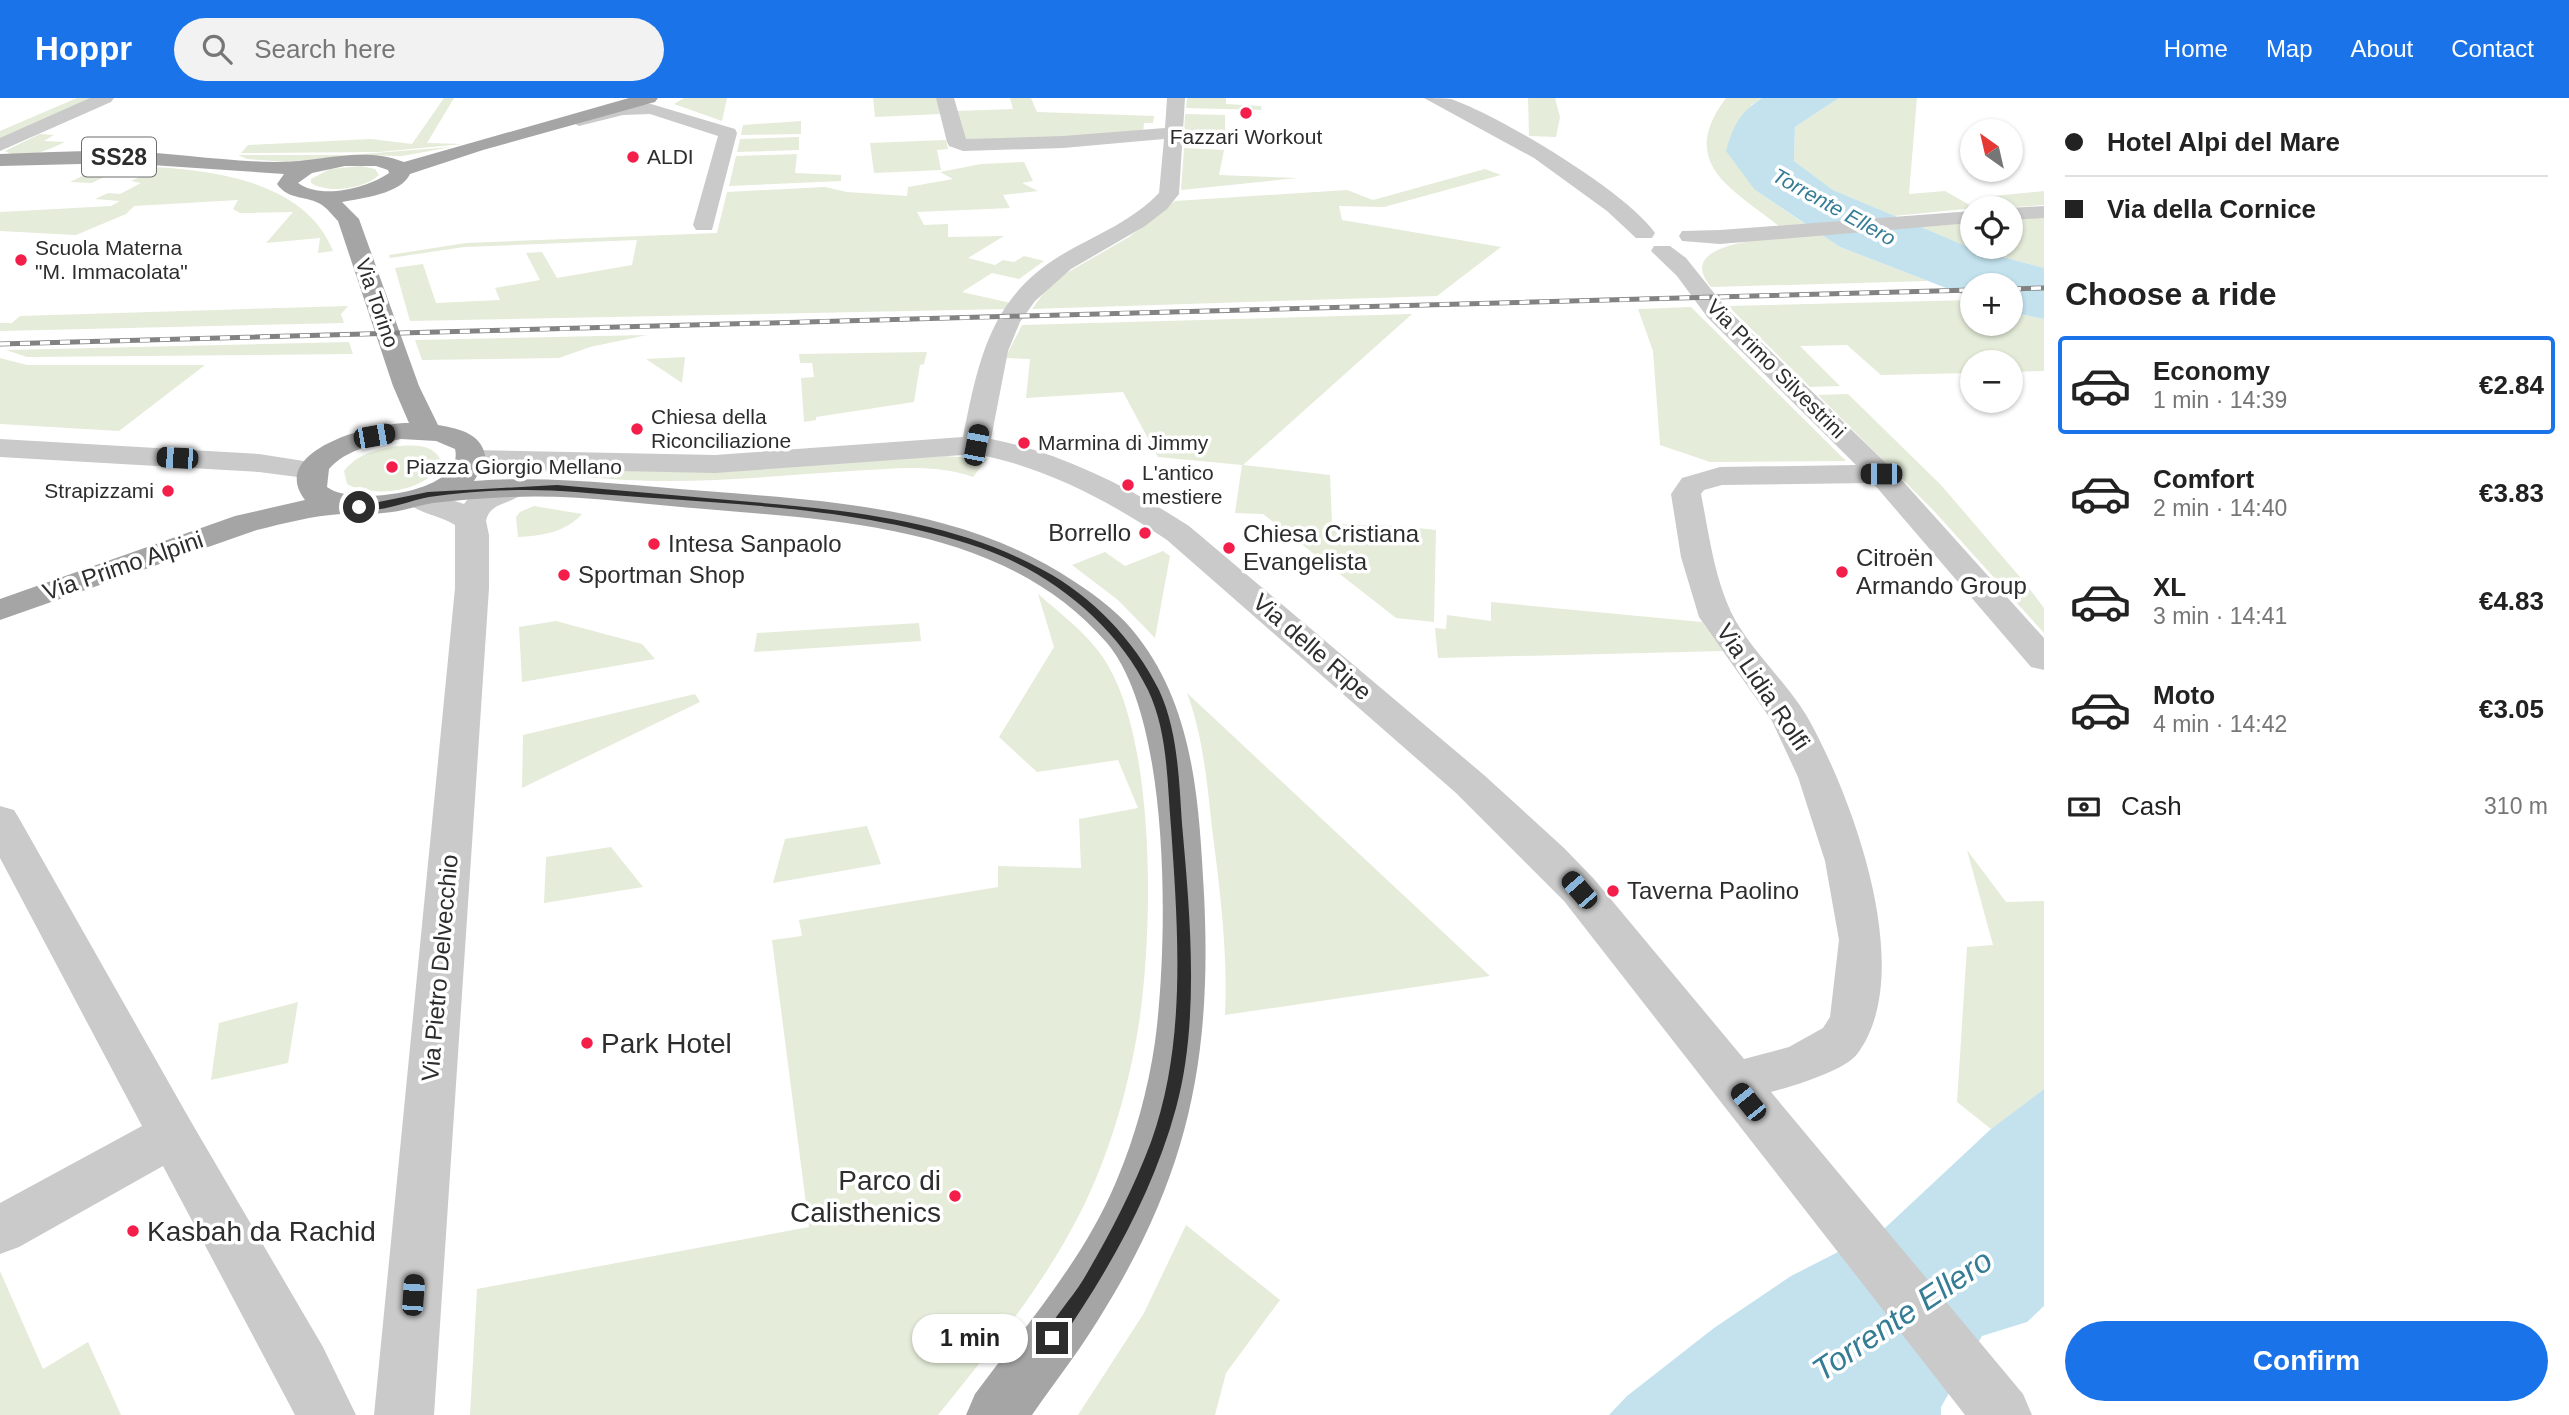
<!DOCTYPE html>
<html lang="en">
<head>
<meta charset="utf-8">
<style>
  body { margin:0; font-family:Arial,sans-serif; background:#f2f2f2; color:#222; height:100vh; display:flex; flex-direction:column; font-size:26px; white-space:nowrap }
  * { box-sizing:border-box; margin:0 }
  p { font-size:23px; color:#767676 }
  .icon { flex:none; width:38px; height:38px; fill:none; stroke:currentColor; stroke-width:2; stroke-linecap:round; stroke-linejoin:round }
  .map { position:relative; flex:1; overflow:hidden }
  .details { display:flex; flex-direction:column; background:#fff; width:525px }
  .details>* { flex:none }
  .banner { display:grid; align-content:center; height:154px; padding:0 21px; background:#fff }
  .needle { width:46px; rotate:326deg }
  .fabs { position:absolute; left:1960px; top:21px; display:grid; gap:14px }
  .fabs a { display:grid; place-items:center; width:63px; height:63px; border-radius:50%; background:#fff; box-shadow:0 2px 5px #0004; font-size:35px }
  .end { position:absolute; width:32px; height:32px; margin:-16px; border:9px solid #2d2d2d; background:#fff; box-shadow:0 0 0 4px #fff }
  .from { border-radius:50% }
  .bubble { position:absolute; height:49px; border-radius:24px; background:#fff; box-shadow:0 2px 5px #0004; font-size:23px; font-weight:700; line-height:49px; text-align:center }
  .car { position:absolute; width:21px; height:42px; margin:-21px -10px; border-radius:9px; box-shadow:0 0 5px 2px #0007; background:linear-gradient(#222 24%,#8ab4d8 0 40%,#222 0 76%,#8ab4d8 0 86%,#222 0) }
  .banner b { display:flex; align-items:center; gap:24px; height:66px; font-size:26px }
  .banner b+b { border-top:2px solid #e0e0e0 }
  .banner i { width:18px; height:18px; background:#222 }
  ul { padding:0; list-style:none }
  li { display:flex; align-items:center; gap:21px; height:98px; margin:0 14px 10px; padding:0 7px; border:4px solid transparent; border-radius:7px }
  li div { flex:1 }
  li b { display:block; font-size:26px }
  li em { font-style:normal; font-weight:700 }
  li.active { border-color:#1a73e8 }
  li>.icon { width:63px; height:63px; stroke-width:1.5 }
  h2 { padding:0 21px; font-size:32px; line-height:84px }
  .pay { display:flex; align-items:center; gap:18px; height:77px; padding:0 21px; font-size:26px }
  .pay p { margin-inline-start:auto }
  .button { display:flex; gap:14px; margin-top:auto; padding:14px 21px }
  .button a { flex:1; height:80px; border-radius:42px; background:#1a73e8; color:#fff; font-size:28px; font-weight:700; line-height:80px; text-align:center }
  header { display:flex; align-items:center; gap:42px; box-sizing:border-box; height:98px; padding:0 35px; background:#1a73e8; color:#fff }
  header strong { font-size:33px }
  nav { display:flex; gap:38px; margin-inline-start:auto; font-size:24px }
  .search { width:490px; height:63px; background:#f2f2f2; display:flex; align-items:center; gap:18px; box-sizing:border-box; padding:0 24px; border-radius:38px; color:#767676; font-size:26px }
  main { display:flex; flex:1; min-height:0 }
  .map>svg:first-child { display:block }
  .green { fill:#e5ecd9 }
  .water { fill:#c3e2ee }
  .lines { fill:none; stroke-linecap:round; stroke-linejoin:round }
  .minor { fill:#cacaca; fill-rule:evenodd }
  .major { fill:#a5a5a5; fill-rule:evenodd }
  .rail-casing { stroke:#828282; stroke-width:5 }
  .rail { stroke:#fff; stroke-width:3.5; stroke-dasharray:10; stroke-linecap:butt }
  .route { fill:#2d2d2d }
  .poi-dot { fill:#f31f4a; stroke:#fff; stroke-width:2.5 }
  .labels { text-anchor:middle; stroke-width:7; stroke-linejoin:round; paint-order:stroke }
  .far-poi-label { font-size:21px; fill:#2d2d2d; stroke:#fff; text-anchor:start }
  .far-water-label { font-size:21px; font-style:italic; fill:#357c95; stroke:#fff }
  .far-street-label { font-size:21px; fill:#2d2d2d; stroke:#fff }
  .shield { fill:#fff; stroke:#6c6c6c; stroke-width:2 }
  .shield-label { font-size:23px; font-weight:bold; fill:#2d2d2d }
  .poi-label { font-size:24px; fill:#2d2d2d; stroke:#fff; text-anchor:start }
  .street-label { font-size:24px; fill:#2d2d2d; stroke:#fff }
  .near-poi-label { font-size:28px; fill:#2d2d2d; stroke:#fff; text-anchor:start }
  .near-water-label { font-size:32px; font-style:italic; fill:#357c95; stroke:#fff }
</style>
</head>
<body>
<header>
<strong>Hoppr</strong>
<div class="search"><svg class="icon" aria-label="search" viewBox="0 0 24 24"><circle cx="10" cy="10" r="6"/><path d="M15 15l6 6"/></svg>Search here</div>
<nav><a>Home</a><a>Map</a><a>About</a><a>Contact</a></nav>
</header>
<main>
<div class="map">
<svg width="2044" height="1317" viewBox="0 0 2044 1317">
  <rect width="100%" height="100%" fill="#fff"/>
  <path class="green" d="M77,0h19l-96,42v-9z
    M444,0h10l-27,45 36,1 -84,8 -138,1 7,-8 123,-6 41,5z
    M684,0h43l-5,23 -48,-17z
    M873,0h64l3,16 -65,3z
    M1010,0h21l6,14 117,4 -1,7h-9l-1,10 -178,10 -9,-32 57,-2z
    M1187,0h39v6l35,2 1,4 -76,-2z
    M1528,0h27l5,19 -4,20 -27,-1z
    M1726,0h36l-11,7 4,85 50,34 -26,2c-48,-38 -102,-63 -53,-128z
    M1839,0h78l-8,96 36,-3 30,17 -81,8 -61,-26 -39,-29 1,-34z
    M1185,16l40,1v22l-41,-2z
    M801,23v13l-60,1 2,-10z
    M40,36l14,1 -10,6 21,1c-17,8 -43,20 -60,9z
    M799,39v13l-62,2 3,-13z
    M946,42l2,9 -11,1 4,20 -67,3 -4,-30z
    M451,49l-49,9 -44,-1 -72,7 -39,-3 -9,-4h112z
    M1184,50l40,2 -5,25 79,3 -117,12z
    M797,56l-2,19 46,2v6l-112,5 7,-30z
    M1024,64l9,19 -11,2 16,8 -35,4 7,13 -93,4 7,13 24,-1v13l56,-1 -36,22 27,7 8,-5 11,2 10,-6 20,5 -25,18 -27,-6 -30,19 49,11 -3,6 -598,12 -15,-53 28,-4 13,39 64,-3 -5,-12 45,-8 -14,-27 16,-1 15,26 75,-13 5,-25 -173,7 -74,11 -1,-3 77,-12 251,-10 10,-41 98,-5 22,5 60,4 1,-9 45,-8 -13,-7 41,-8z
    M103,68c74,0 198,3 230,85l-15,2 2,-15 -54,5 27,-31 -53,1 -7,-4 5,-9 -104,6 -8,8 -50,21 -76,-4v-19l111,-6 9,-5 -25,-2 13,-6 12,1 21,-11 -10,-2 15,-7 -30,-3 -24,12 -22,-1z
    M361,68l14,3 4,6c-15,14 -50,19 -68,8v-4l19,-10z
    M1485,71l16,6 -117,32 -45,-1 3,14 159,27 -64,49 -405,13 14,-19 17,-15 66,-38 46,-36 172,-11 26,10z
    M2044,93v14l-48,3 -13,-9 10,-3z
    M2044,119v51l-71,-19 -53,-22 52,-4v24h39v-27z
    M1821,136l19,13 88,34 -217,6c-4,-5 -9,-12 -9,-19 1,-31 97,-31 119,-34z
    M1972,202v24h39v-12l33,7v52l-33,1v-10h-39v11l-91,2 -34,-30 -47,1 40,40 -30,1 -82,-81z
    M348,208l-7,8 3,9 -344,8v-8h12l8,-7z
    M1691,209l155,154 -136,1 -50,-17 -7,-94 -15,-42z
    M1412,216l-169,151 87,10 2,49 65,2 39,4 -2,92 -38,-4 -133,-104 -28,-1 7,-48 -84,-8 -35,-65 -97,6 4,-39 -25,-1 17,-33z
    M647,237l-57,12 -31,11 -137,2 -7,-20z
    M349,244l4,12 -326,3 -21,-7z
    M927,254l-3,12 -4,1 -6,37 -98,15v3l-12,2 -3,-44 13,-1 -2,-14h-12l-1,-9z
    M685,259l-3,26 -36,-24z
    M0,260l27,7h178l-86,66 -119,-7z
    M1848,296l93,91 85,99 18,24v25l-110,-122 -116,-116z
    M397,348c15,-1 37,-3 44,15 -11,32 -69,37 -94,23l-3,-13c13,-17 33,-22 53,-25z
    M944,358l43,3 -14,18c-39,-14 -81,-8 -122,-6 -80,5 -159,14 -240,8 -25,-2 -50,-2 -74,-10l157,3z
    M534,408l48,8c-16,18 -40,22 -64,23l-2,-20 4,-5z
    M1163,453l7,5 -15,82 -37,-38 -46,-35 33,-13 20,14z
    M1038,496c22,19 47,38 64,62 57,81 52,295 33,390 -11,58 -30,119 -57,171 -37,72 -89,135 -140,198h-468l7,-126 332,-62 -37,-287 30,-4 -3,-16 199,-33v-21l83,2 -2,-49 59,-11 -20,-48 -81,12 -38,-35 55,-90z
    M1491,504l211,20 21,29 -285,7 -3,-30 11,1 1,-14 44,6z
    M556,523l86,23 13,15 -133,23 -3,-55z
    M919,525l2,18 -167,11 3,-19z
    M1187,595l303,283 -265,39c3,-63 -5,-125 -13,-187 -5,-46 -9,-92 -25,-135z
    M695,596l5,8 -178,86 1,-53z
    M867,728l14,38 -108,19 12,-44z
    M611,749l32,40 -99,16 2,-46z
    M1967,752l39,52 38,-1v188l-53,40 -34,-27 10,-155 26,-2z
    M298,904l-10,61 -77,17 8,-57z
    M1186,1127l94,75 -54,73 -11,42h-137l66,-102z
    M0,1173l43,98 45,-27 33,73h-121z"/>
  <path class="water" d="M1762,0h77l-44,29 -1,34 39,29 140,59 71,19v51l-33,-7v-27h-39v13l-132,-51 -85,-57 -29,-39c7,-25 14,-39 36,-53z
    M2044,991v217l-17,16 -45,14 -41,71v8h-332l18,-19 87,-68 77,-52 94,-48 106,-99z"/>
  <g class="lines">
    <path class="minor" d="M90,0h24l-3,4 -111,49v-13z
      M936,0h18l12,41 97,-3 102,-8 2,-30h18l-6,96 -12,15 -22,17 -74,43 -36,32 -15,21 -12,29 -17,88c71,14 138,48 198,87l295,249 80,73 30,31 150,180 45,-12 34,-19 7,-11 9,-77 -14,-79 -27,-84 -26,-56 -73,-104 -18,-60 -10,-63 11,-16 38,-11 136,-2 -148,-147 -31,-42 -26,-25 3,-5h16l16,12 40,50 165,160 153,170v32l-13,-3 -158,-184 -151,2 -18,5 -3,4c8,40 13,82 30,118 17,36 58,72 78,108 44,79 108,252 49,333 -13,18 -65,33 -87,39l252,302 9,21h-67l-401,-514 -108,-108 -289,-253c-58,-39 -122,-73 -191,-86l-261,19 -243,-5 -10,-3 -5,-6 5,-6 10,-3 243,5 248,-18c16,-80 28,-144 107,-187 31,-17 64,-31 89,-57l5,-54 -101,9 -100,3 -14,-5 -2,-4z
      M1424,0c9,0 19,0 27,1 49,17 176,93 204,134l-3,5h-16l-29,-27 -73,-53z
      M651,6l84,25 2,4 -25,97h-16l-3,-5 25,-89 -68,-22 -27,1 -44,11 -9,-5 3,-4 50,-12z
      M2044,108v12l-33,2v-12h-3z
      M1972,113v12l-252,21 -38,-3 -3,-5 3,-5 38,-1z
      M0,341l259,15 64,10 5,6 -5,6 -10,3 -54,-7 -259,-15z
      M512,382l11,3 4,6c-11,16 -37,11 -41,32l3,14v53l-55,827h-60l81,-827v-63c-15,-10 -42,-12 -52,-27l4,-6 11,-3 46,15 7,-9z
      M0,708l14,4 6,10 170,300 133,227 33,68h-61l-132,-249 -144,81 -19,7v-51l142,-77 -142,-268z"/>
    <path class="major" d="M629,0h29l-3,4 -172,48 -73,24c-9,20 -48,24 -68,28l17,17 60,167 19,39c23,4 46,9 48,36l-12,20c78,-6 153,4 231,10 127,10 260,17 370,91 23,15 47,33 63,55 57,74 61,168 66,257 8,160 -14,275 -98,413 -22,38 -49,72 -74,108h-66l9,-21c50,-68 108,-133 141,-212 19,-45 32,-92 39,-140 13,-97 17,-322 -48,-399 -99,-115 -262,-122 -402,-134 -65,-5 -130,-15 -195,-12 -26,1 -52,3 -77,6 -17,3 -33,9 -50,10 -14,2 -28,0 -42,1 -29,2 -56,9 -84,16l-257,90v-21l235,-83 70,-16c-39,-50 71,-78 104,-77l-16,-37 -55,-165c-5,-5 -10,-12 -16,-16 -15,-10 -33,-4 -45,-21l7,-10 -163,-11 -121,3v-12c41,-1 82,-4 123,-3 50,2 100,10 150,11 45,1 88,-17 131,0zM345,68h31l12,4 1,3c-21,15 -68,27 -91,10l14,-10zM401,341l35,2 19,8c11,44 -103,58 -128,38l2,-18c17,-20 47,-25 72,-30z"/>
    <defs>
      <path id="rail" d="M2011,191l33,-1
        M0,246l1972,-54"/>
    </defs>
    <use href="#rail" class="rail-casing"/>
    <use href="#rail" class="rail"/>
  </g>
  <path class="route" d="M557,387c61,5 122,11 183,16 104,9 210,18 303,69 49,26 91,70 116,120 19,41 20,90 23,134 8,89 18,197 -6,284 -23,85 -68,164 -118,236l-6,2 -6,-2 -2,-6c9,-21 27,-38 39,-58 26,-44 50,-90 68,-138 36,-100 27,-212 20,-315 -4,-45 -3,-95 -23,-137 -32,-66 -98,-118 -167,-142 -127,-44 -271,-44 -405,-56 -45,-4 -102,-2 -147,5 -23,4 -52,19 -75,10l74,-15z"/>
  <g class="poi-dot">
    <circle cx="1246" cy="15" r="7"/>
    <circle cx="633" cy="59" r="7"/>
    <circle cx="21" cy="162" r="7"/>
    <circle cx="637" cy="331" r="7"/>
    <circle cx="1024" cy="345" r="7"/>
    <circle cx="392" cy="369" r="7"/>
    <circle cx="1128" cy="387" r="7"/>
    <circle cx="168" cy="393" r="7"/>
    <circle cx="1145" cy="435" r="7"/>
    <circle cx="654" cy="446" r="7"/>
    <circle cx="1229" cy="450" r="7"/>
    <circle cx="1842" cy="474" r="7"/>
    <circle cx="564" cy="477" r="7"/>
    <circle cx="1613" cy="793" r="7"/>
    <circle cx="587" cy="945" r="7"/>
    <circle cx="955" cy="1098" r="7"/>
    <circle cx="133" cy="1133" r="7"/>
  </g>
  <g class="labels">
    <g class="far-poi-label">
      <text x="1246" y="46" text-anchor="middle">Fazzari Workout</text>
      <text x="647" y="66">ALDI</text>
      <text x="35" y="157">Scuola Materna<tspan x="35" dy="24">"M. Immacolata"</tspan></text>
      <text x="651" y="326">Chiesa della<tspan x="651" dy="24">Riconciliazione</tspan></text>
      <text x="1038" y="352">Marmina di Jimmy</text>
      <text x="406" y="376">Piazza Giorgio Mellano</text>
      <text x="1142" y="382">L'antico<tspan x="1142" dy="24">mestiere</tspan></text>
      <text x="154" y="400" text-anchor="end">Strapizzami</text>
    </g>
    <g class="far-water-label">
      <text transform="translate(1834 109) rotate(29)" y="7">Torrente Ellero</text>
    </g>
    <g class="far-street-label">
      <text transform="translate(377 205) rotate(71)" y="7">Via Torino</text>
      <text transform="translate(1776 271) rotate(45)" y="7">Via Primo Silvestrini</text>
    </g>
    <rect class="shield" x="82" y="39.5" width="74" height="39" rx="5"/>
    <g class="shield-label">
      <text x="119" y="67">SS28</text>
    </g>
    <g class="poi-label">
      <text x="1131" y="443" text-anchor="end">Borrello</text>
      <text x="1243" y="444">Chiesa Cristiana<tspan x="1243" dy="28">Evangelista</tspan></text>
      <text x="668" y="454">Intesa Sanpaolo</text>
      <text x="1856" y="468">Citroën<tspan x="1856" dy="28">Armando Group</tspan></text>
      <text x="578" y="485">Sportman Shop</text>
      <text x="1627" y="801">Taverna Paolino</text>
    </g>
    <g class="street-label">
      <text transform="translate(123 468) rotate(-19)" y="8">Via Primo Alpini</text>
      <text transform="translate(1312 549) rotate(41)" y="8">Via delle Ripe</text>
      <text transform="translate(1763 589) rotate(56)" y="8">Via Lidia Rolfi</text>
      <text transform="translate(440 870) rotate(-85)" y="8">Via Pietro Delvecchio</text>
    </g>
    <g class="near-poi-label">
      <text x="601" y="955">Park Hotel</text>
      <text x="941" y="1092" text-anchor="end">Parco di<tspan x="941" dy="32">Calisthenics</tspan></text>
      <text x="147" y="1143">Kasbah da Rachid</text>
    </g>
    <g class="near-water-label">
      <text transform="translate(1902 1217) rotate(-34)" y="11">Torrente Ellero</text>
    </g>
  </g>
</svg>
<div class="fabs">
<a><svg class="needle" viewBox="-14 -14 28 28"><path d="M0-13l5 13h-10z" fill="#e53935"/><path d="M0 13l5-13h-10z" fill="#767676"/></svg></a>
<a><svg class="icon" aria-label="locate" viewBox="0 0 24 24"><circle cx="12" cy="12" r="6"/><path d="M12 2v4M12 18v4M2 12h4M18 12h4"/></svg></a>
<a>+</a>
<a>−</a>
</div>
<i class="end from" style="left:359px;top:409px"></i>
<i class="end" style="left:1052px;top:1240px"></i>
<div class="bubble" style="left:912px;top:1216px;width:116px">1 min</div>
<i class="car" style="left:374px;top:338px;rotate:80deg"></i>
<i class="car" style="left:976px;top:347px;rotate:11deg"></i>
<i class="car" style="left:177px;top:360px;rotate:273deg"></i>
<i class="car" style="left:1881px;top:376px;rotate:270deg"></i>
<i class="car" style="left:1579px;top:792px;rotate:319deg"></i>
<i class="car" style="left:1748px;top:1004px;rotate:321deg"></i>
<i class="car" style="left:413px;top:1197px;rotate:4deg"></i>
</div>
<section class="details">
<div class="banner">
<b><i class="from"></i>Hotel Alpi del Mare</b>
<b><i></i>Via della Cornice</b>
</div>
<h2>Choose a ride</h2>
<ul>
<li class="active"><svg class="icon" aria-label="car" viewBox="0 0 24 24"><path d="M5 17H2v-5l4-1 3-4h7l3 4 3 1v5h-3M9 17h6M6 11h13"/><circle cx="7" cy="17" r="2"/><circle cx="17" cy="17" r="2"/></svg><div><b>Economy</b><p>1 min · 14:39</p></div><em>€2.84</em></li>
<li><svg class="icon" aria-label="car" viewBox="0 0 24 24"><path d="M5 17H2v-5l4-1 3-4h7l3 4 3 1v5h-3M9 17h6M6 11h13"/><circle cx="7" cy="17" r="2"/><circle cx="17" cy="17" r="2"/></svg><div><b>Comfort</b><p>2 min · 14:40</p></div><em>€3.83</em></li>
<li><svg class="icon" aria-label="car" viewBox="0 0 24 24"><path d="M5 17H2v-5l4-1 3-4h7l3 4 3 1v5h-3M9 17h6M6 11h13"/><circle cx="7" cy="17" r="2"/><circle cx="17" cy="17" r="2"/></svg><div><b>XL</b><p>3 min · 14:41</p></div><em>€4.83</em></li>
<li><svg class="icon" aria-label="car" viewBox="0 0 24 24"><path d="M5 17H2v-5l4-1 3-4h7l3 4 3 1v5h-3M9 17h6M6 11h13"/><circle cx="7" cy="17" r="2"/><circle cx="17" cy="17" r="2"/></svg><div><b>Moto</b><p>4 min · 14:42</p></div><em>€3.05</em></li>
</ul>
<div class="pay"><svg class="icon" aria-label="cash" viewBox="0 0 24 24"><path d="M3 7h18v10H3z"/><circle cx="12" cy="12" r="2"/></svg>Cash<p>310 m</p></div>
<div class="button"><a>Confirm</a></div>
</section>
</main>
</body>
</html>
